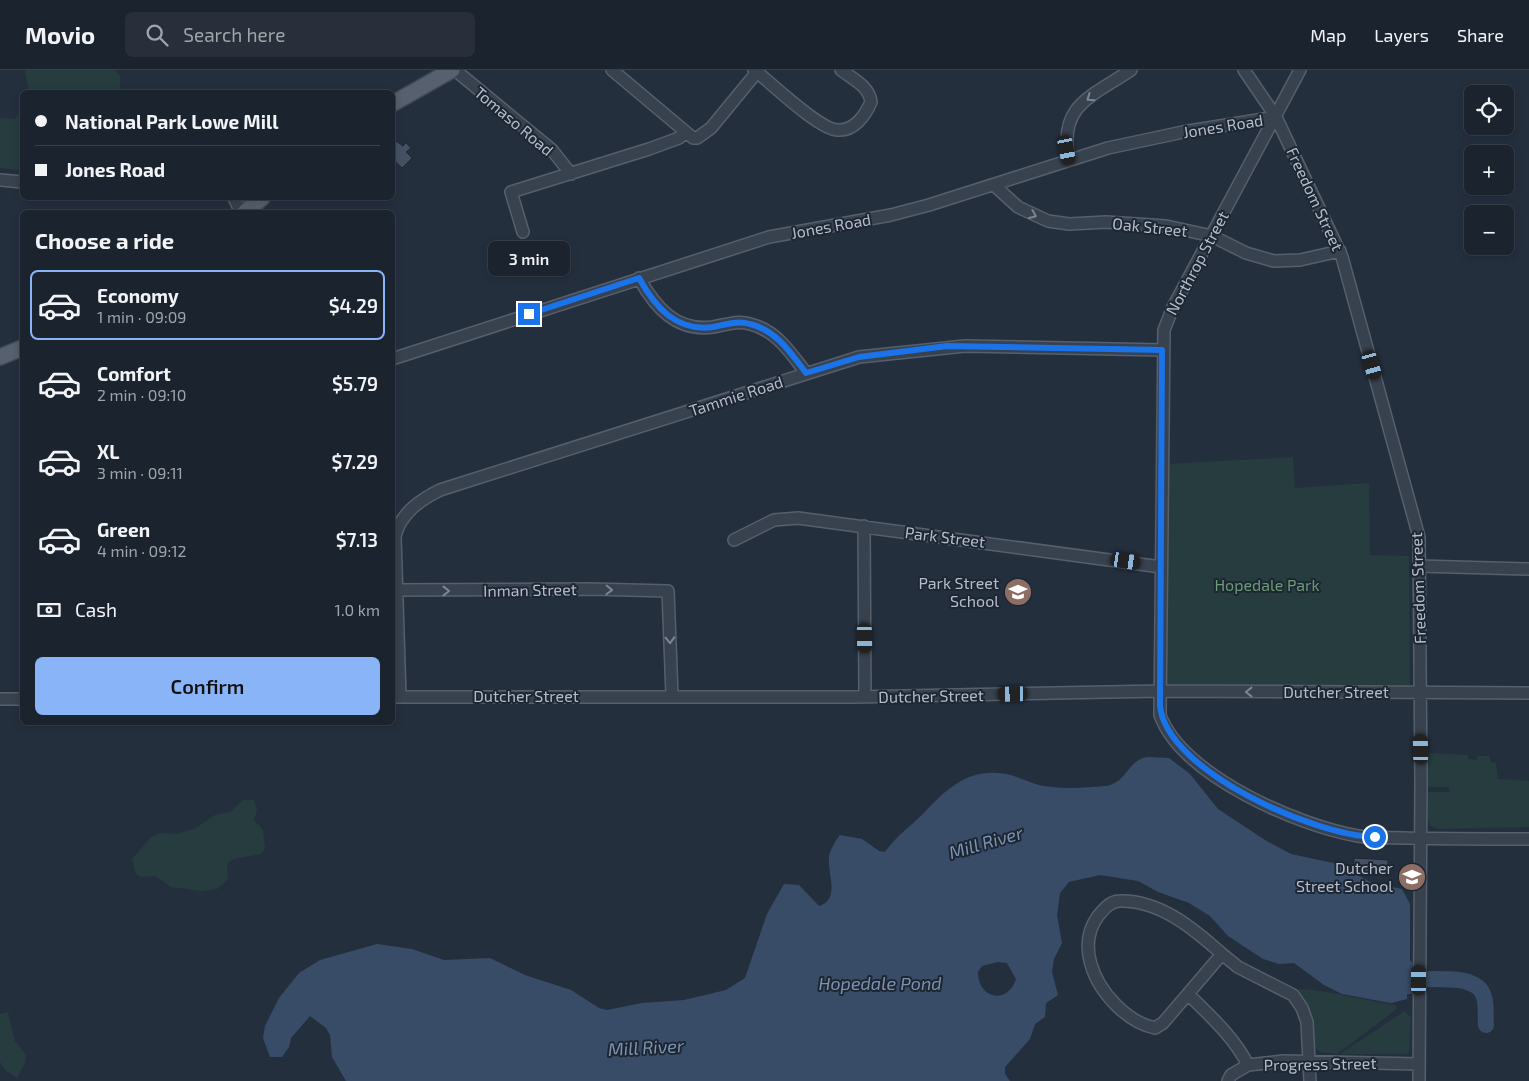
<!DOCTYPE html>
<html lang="en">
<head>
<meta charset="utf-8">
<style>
  body { margin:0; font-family:"Exo 2",sans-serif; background:#282f3a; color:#f1f3f6; height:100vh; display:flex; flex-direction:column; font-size:19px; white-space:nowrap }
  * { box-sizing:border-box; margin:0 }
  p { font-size:16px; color:#a0a4aa }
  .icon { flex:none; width:28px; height:28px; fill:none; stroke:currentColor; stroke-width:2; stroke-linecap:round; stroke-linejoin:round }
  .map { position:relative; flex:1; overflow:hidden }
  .panel { position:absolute; left:20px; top:140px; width:375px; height:515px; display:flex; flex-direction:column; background:#1b232e; border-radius:8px; box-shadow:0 2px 8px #0003,0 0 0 1px #39404a }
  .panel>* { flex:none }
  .guide { position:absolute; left:20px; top:20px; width:375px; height:110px; border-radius:8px; box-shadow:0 2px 8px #0003,0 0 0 1px #39404a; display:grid; align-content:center; height:110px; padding:0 15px; background:#1b232e }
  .buttons { position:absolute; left:1464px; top:15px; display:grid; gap:10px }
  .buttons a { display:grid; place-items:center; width:50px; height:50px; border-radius:8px; background:#1b232e; box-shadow:0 2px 8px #0003,0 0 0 1px #39404a; font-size:25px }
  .end { position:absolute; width:22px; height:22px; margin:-11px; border:6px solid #1a73e8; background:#fff; box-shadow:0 0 0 2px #fff }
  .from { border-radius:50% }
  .bubble { position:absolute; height:35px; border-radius:8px; background:#1b232e; box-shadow:0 2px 8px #0003,0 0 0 1px #39404a; font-size:16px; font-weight:600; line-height:35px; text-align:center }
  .car { position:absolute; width:15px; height:30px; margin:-15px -8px; border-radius:6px; box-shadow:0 0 4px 1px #0007; background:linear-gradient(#222 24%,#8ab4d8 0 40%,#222 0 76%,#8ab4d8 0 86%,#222 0) }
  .guide b { display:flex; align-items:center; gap:18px; height:48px; font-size:19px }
  .guide b+b { border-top:1px solid #39404a }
  .guide i { width:12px; height:12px; background:#f1f3f6 }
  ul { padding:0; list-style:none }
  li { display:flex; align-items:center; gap:15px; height:70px; margin:0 10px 8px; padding:0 5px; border:2px solid transparent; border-radius:8px }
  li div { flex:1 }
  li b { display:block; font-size:19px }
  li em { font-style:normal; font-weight:600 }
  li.selected { border-color:#8ab4f8 }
  li>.icon { width:45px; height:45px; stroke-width:1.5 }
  h2 { padding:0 15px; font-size:22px; line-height:60px }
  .pay { display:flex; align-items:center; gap:12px; height:55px; padding:0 15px; font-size:19px }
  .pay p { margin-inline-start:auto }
  .action { display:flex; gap:10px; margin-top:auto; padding:10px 15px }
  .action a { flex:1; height:58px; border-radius:8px; background:#8ab4f8; color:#111; font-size:20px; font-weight:600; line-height:58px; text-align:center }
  header { display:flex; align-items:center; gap:30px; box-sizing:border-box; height:70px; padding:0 25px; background:#1b232e; border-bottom:1px solid #39404a }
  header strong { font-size:24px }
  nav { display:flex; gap:28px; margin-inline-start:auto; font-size:18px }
  .search { width:350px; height:45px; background:#282f3a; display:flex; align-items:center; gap:12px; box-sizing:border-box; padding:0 18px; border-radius:8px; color:#a0a4aa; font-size:19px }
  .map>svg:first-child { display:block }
  .green { fill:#263c3f }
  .water { fill:#394c67; fill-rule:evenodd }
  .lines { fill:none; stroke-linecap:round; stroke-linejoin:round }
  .river { stroke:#394c67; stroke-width:16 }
  .building { fill:#455162; stroke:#1f2835 }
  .minor-casing { stroke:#565f6c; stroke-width:14 }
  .major-casing { stroke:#414a57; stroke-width:18 }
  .minor { stroke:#38414e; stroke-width:11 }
  .major { stroke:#56606e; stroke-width:15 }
  .oneway { stroke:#7c8592 }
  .route { stroke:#1a73e8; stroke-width:6 }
  .labels { text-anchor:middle; stroke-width:4; stroke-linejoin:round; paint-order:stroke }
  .street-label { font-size:16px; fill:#b4bcc9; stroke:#1d2633 }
  .poi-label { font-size:16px; fill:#b4bcc9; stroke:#1d2633; text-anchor:end }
  .park-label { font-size:16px; fill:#6b9a76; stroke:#1d2633 }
  .water-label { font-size:18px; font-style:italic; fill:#7c92b1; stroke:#1d2633 }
</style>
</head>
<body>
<header>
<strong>Movio</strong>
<div class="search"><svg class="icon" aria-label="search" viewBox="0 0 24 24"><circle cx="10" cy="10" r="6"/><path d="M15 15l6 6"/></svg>Search here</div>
<nav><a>Map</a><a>Layers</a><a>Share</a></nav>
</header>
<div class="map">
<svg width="1529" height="1011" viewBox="0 0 1529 1011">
  <rect width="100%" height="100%" fill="#242f3e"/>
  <path class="green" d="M25,0h89l6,5v17h-91z
    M22,39v61l-22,-2v-50l15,1z
    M1293,387l2,31 74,-5 1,72 39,1 1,130h-244v-222z
    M1428,683l40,2v4l9,1v-4h13v6l6,1 2,16 31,2v46l-92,2 -6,-3 -3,-6v-28h21v-5h-21z
    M243,730h11l3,10 -3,10 9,10 2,18 -4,6 -28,5 -6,5 1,15 -11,10 -16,2 -30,-4 -16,-11 -14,1 -6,-4 -3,-14 18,-21 10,-5 17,1 19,-6 19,-13 15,-3z
    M1302,919c32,3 62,11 93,16l2,4 -60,45 -17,-2 -6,-6 -3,-25 -16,-31z
    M1405,941l6,7 -2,36h-69z
    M8,942l7,29 11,14 -1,8 -8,15 -12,-8 -5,-8v-48z"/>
  <path class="water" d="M1147,687l22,1 21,16 28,35 47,31 26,14 47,10 34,19 30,6 8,15v56l4,5h11v29h-18v5l-16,4 -49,-9 -18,-9 -30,-22 -15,1 -16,-5 -35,-23 -18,-20 -21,-13 -31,-11 -20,-11 -38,-6 -31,7 -9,11 -3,22 5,28 -8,16 -2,13 6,23 -12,8 -1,14 -10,7 -5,15 -25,28v7l5,7h-664l-14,-24 -2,-22 -4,-7 -16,-12 -19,22 -2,9 -7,10h-12l-7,-19 2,-12 14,-28 20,-25 21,-13 57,-16 35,5 32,11 46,-2 35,17 46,15 28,18 8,2 35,-7 42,-3 42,-10 19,-12 22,-64 17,-30 15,1 20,21c22,-7 8,-32 10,-49 1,-7 7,-17 11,-22l22,4 17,12 6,1c11,-16 26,-26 40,-40 26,-28 49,-47 89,-36 10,3 19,8 29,10 20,3 42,2 62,0 23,-3 21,-25 42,-29zM998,892l9,1 9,16c-8,26 -38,20 -38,-7l4,-6z"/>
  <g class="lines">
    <path class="river" d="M1404,908c20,5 73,-8 80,19 3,9 1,20 2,28"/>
  </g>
  <path class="building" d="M392,68l11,8 3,-3 5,5 -5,4 6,6 -10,10 -10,-10z
    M1354,788l34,2v8l-18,-1v5l-8,-1 1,-4 -9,-1z"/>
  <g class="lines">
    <defs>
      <path id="minor" d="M455,0l97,80 19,24
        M612,0l81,68h4l14,-10 46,-56 -3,-2
        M1244,0l32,47 66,140 77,280 2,247 -2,297
        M1300,0l-127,237 -9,23 -4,385c22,61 139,111 198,121 16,3 33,1 49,2 41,1 81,1 122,1
        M757,2c16,13 63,58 81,58 16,1 27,-14 33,-28 -2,-16 -18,-23 -30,-32
        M1069,90c-11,-55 22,-63 62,-90
        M0,110l22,2
        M995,116l23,21 30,14 21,3 37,-2 60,4 46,10 34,17 28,8 26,-1 40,-9
        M234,128l7,14
        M523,162l-12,-40 138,-43 30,-11 7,-6
        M639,208c16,29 37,54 74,49 12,-2 25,-7 37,-3 26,6 41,29 56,49
        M392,289l377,-122 122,-22 38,-10 179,-57 75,-16 93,-15
        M864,456l1,171
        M734,470l40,-20 24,-2 363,49
        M1419,496l110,3
        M392,520l198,-1 78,2 4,104
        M392,627h463l305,-6 369,2
        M400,627l-5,-161c6,-23 25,-36 45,-46l419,-133 106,-11 197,4
        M0,629h22
        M1222,884c-28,-25 -62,-54 -102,-53 -10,0 -16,8 -22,15 -21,29 -5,66 18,89 10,10 24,20 39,23l8,-5 59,-69 16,13 55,28 9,13 5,14 3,59
        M1188,924c23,23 45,42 60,71
        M1228,1011l3,-6 17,-10 36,-4 135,3"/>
      <path id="major" d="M392,34l60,-34
        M245,142l17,-14
        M0,287l22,-9"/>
    </defs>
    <use href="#minor" class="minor-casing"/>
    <use href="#major" class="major-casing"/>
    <use href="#minor" class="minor"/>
    <use href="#major" class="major"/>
  </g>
  <defs><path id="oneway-chevron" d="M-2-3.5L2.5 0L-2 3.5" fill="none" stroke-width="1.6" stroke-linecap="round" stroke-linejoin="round" transform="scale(1.25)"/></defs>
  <g class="oneway">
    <use href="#oneway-chevron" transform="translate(1090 28) rotate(145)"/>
    <use href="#oneway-chevron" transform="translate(1033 145) rotate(23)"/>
    <use href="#oneway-chevron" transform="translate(609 520) rotate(2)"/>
    <use href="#oneway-chevron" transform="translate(446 521)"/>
    <use href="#oneway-chevron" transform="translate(670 570) rotate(88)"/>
    <use href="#oneway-chevron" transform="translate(1249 622) rotate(-180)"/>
  </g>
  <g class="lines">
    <path class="route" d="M529,244l110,-36c16,29 37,54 74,49 12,-2 24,-7 37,-3 26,6 41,29 56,49l53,-16 88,-11 215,4 -2,356c7,66 156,130 215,131"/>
  </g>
  <defs>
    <symbol id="school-disc" viewBox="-11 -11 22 22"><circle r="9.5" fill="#8d6e63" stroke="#1d2633"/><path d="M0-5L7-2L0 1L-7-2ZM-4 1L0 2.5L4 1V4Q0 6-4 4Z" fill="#fff"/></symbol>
  </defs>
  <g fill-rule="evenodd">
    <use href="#school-disc" x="1002" y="506" width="32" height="32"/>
    <use href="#school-disc" x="1396" y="791" width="32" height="32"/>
  </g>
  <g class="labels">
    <g class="street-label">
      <text transform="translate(514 51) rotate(40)" y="6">Tomaso Road</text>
      <text transform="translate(1223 56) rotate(-9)" y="6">Jones Road</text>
      <text transform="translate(1315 129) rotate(65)" y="6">Freedom Street</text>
      <text transform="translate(831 156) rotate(-10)" y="6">Jones Road</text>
      <text transform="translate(1150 157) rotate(6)" y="6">Oak Street</text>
      <text transform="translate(1197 193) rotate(-62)" y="6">Northrop Street</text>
      <text transform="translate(736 326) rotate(-18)" y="6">Tammie Road</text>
      <text transform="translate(945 467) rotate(7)" y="6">Park Street</text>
      <text transform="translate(1418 518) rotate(-92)" y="6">Freedom Street</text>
      <text transform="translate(530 520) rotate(-1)" y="6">Inman Street</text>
      <text x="1336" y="628">Dutcher Street</text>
      <text x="526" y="632">Dutcher Street</text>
      <text transform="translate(931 626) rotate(-1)" y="6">Dutcher Street</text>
      <text transform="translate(1320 994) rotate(-1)" y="6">Progress Street</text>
    </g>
    <g class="poi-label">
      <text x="999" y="519">Park Street<tspan x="999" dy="18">School</tspan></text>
      <text x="1393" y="804">Dutcher<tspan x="1393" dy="18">Street School</tspan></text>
    </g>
    <g class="park-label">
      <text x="1267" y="521">Hopedale Park</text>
    </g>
    <g class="water-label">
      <text transform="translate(986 773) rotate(-16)" y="6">Mill River</text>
      <text x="880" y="920">Hopedale Pond</text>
      <text transform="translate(646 978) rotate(-3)" y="6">Mill River</text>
    </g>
  </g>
</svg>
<div class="buttons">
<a><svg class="icon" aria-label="locate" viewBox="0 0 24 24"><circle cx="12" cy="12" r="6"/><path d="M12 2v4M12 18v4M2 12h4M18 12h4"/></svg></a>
<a>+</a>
<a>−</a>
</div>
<i class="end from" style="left:1375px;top:767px"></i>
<i class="end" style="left:529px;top:244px"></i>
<div class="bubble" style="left:488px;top:171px;width:82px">3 min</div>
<i class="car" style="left:1067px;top:80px;rotate:169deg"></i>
<i class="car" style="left:1372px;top:295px;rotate:164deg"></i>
<i class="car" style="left:1126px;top:491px;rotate:99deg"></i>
<i class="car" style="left:865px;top:568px;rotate:179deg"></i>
<i class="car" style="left:1013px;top:624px;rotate:269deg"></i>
<i class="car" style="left:1421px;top:679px;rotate:359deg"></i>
<i class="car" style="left:1419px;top:910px;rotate:0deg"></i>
<div class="guide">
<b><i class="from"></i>National Park Lowe Mill</b>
<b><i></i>Jones Road</b>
</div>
<section class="panel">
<h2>Choose a ride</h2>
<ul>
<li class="selected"><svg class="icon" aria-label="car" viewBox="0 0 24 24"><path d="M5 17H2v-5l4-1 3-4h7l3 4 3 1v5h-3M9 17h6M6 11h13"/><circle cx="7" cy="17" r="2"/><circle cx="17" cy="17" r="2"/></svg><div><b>Economy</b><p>1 min · 09:09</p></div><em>$4.29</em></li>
<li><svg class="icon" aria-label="car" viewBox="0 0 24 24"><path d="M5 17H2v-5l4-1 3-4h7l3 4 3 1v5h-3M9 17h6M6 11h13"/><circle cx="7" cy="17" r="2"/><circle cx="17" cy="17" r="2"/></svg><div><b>Comfort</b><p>2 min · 09:10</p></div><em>$5.79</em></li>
<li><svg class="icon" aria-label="car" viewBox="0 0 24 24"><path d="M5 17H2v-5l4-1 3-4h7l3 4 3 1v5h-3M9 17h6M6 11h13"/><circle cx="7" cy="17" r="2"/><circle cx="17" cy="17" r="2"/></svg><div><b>XL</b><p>3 min · 09:11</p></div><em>$7.29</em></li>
<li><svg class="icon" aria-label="car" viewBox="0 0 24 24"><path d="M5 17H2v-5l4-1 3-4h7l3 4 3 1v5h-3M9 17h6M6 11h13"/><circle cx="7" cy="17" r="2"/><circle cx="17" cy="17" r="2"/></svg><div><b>Green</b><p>4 min · 09:12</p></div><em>$7.13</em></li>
</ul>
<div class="pay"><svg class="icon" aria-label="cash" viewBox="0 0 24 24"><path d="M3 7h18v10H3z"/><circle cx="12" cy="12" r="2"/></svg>Cash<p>1.0 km</p></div>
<div class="action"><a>Confirm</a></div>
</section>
</div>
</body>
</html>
